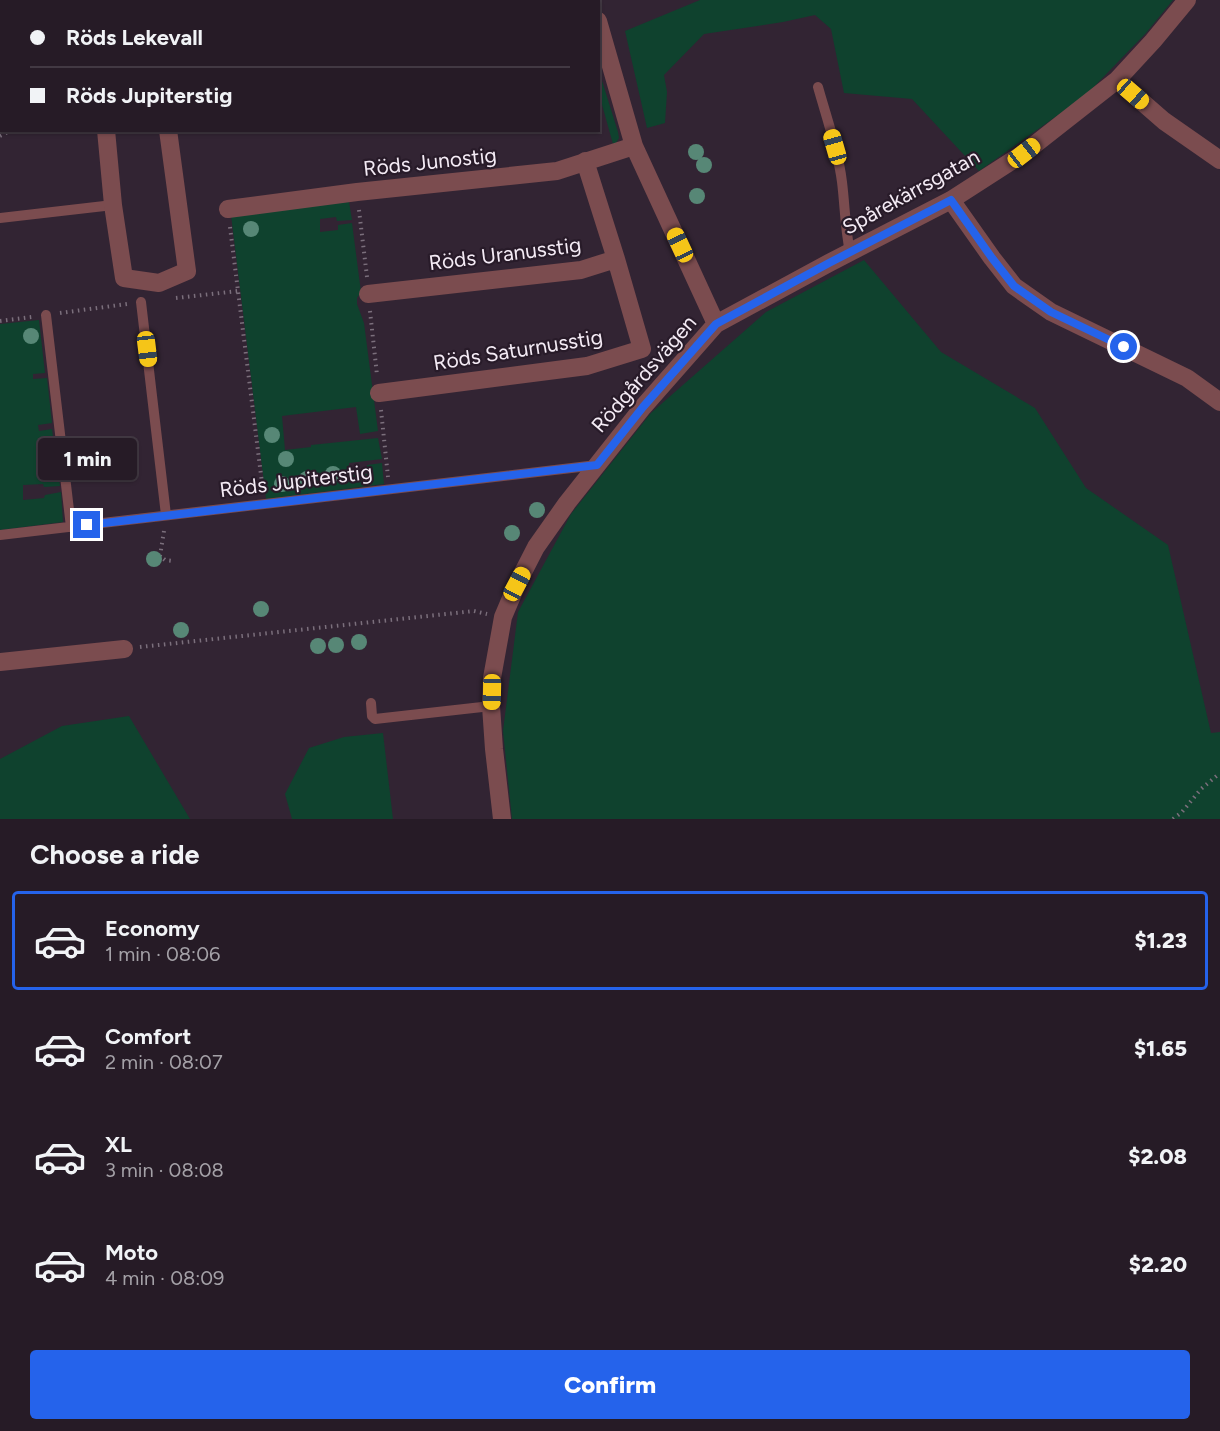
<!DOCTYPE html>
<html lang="en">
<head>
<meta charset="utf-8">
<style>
  body { margin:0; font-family:Figtree,sans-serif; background:#322832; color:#f1f3f6; height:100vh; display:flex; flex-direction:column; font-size:22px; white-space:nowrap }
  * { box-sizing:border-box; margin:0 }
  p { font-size:20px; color:#a4a1a7 }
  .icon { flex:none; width:33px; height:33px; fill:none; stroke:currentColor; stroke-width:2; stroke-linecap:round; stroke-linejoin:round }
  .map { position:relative; height:819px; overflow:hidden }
  .details { display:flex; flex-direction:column; background:#261b26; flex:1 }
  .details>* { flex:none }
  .banner { position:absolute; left:0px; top:0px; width:600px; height:132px; box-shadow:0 2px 4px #0004,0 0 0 2px #423943; display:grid; align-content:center; height:132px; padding:0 30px; background:#261b26 }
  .end { position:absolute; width:27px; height:27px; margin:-14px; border:8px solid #2563eb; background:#fff; box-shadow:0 0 0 3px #fff }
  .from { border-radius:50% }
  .bubble { position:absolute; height:42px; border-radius:6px; background:#261b26; box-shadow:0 2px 4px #0004,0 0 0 2px #423943; font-size:20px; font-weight:800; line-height:42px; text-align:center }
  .car { position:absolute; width:18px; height:36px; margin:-18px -9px; border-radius:8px; box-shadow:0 0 4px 2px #0007; background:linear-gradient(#f5c518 24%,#345 0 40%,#f5c518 0 76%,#345 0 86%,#f5c518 0) }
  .banner b { display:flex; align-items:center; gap:21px; height:57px; font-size:22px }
  .banner b+b { border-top:2px solid #423943 }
  .banner i { width:15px; height:15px; background:#f1f3f6 }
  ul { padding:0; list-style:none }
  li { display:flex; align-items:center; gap:18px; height:99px; margin:0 12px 9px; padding:0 18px; border:3px solid transparent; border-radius:6px }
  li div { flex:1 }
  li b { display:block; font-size:22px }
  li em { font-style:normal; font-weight:800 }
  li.active { border-color:#2563eb }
  li>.icon { width:54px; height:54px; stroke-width:1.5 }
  h2 { padding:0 30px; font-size:27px; line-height:72px }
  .action { display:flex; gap:12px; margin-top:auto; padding:12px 30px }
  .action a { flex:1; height:69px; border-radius:6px; background:#2563eb; color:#fff; font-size:24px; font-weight:800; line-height:69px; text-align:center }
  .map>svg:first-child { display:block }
  .green { fill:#0f422e }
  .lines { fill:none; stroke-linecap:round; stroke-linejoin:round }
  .path { stroke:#7b6f7c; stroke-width:4; stroke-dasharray:1.5 4.5; stroke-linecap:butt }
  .lane { stroke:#7b4c4f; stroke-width:10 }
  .street { stroke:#7b4c4f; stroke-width:18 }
  .secondary { stroke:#a85e63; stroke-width:18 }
  .tree { fill:#578776 }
  .route { stroke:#2563eb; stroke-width:8 }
  .labels { text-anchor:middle; stroke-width:4.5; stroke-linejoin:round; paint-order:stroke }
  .street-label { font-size:21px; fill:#f4ebf5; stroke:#281b29 }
</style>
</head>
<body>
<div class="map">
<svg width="1220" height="819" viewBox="0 0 1220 819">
  <rect width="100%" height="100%" fill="#322433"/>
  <path class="green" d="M700,0h473l-27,33 -61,63 -106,75 -67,-72 -68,-6 -13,-64 -16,-14 -32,7 -79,12 -40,41 3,17 -2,31 -18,5 -22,-97z
    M598,68l20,64 1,6 -3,5 -3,1 -14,-50z
    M349,202l3,18 -15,1 -1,-4 -16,2v13l18,-2v-5l14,-2 9,69 -4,6v6l7,19 14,108 -18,3 -4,-27 -74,9 3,34 26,-3v-2l67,-7 4,21 -33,4 1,12 17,-1v-9l15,-2 2,21 -118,15 -35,-284z
    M864,260l77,92 94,56 51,80 82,57 43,188 9,-1v87h-708l-9,-88 15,-119 53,-98 80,-101 115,-101z
    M39,320l6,53 -12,1v5l14,-1 5,45 -14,2 1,6 13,-2 8,57 -16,1 -1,-3 -20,1v15l21,-2 1,-3 16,-3 2,30 -63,8v-206z
    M129,716l61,103h-190v-60l62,-33z
    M383,733l10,86h-101l-7,-25 24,-46 35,-11z"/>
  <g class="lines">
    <path class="path" d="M162,2l4,-2
      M296,2l3,-2
      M0,75l2,-1
      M0,136l12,-6
      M359,210l8,67
      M230,227l33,264
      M176,298l62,-7
      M370,311l7,64
      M60,313l67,-9
      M0,321l32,-4
      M381,410l7,67
      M164,531l-4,25 5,4 9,1
      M140,647l334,-36 13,3
      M1173,819l9,-7 19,-23 19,-16"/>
    <path class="lane" d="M818,87c9,32 20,63 24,95 3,24 3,47 8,70
      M0,218l113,-13
      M141,302l25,213
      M46,315l25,212
      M0,535l597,-70
      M371,703l1,13 3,3 116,-13"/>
    <path class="street" d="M592,0l1,2
      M1117,80l47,41 56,39
      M106,130l7,75 11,73 35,5 28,-12 -19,-141
      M951,200l41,58 22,28 37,26 136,66 33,24
      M228,209l129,-17 200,-21 77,-25
      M368,294l213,-24 35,-11 -31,-98
      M716,324l113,-61 122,-63 73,-47 93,-73 36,-39 34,-41
      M379,393l208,-27 55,-17 -26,-90
      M0,662l124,-13
      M502,819l-8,-70 -3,-43 1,-28 11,-61 14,-33 19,-37 31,-44 76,-96 73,-83 -82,-178 -36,-125"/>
    <path class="secondary" d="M240,2l3,-2
      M0,112h2"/>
  </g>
  <g class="tree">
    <circle cx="696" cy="152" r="8"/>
    <circle cx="704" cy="165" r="8"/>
    <circle cx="697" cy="196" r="8"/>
    <circle cx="251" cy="229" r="8"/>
    <circle cx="31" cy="336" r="8"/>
    <circle cx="272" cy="435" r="8"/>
    <circle cx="286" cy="459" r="8"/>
    <circle cx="333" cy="474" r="8"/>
    <circle cx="307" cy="479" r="8"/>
    <circle cx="282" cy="484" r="8"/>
    <circle cx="537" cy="510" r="8"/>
    <circle cx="512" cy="533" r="8"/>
    <circle cx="154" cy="559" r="8"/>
    <circle cx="261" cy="609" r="8"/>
    <circle cx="181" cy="630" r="8"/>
    <circle cx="359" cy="642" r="8"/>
    <circle cx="336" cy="645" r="8"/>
    <circle cx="318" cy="646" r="8"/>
  </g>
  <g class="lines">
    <path class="route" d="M87,525l510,-60 46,-58 73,-83 113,-61 122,-63 41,58 22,28 37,26 73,35"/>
  </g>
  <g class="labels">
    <g class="street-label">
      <text transform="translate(430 162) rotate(-6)" y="7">Röds Junostig</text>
      <text transform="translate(911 192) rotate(-29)" y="7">Spårekärrsgatan</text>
      <text transform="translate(505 254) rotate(-7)" y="7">Röds Uranusstig</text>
      <text transform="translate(518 350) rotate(-9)" y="7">Röds Saturnusstig</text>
      <text transform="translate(644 374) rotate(-49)" y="7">Rödgårdsvägen</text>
      <text transform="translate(296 481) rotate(-7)" y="7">Röds Jupiterstig</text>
    </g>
  </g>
</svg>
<i class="end from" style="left:1124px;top:347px"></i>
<i class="end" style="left:87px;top:525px"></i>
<div class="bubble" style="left:38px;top:438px;width:99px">1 min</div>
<i class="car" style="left:1133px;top:94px;rotate:131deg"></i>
<i class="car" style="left:835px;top:147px;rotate:344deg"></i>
<i class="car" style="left:1024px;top:153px;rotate:52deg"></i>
<i class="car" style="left:680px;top:245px;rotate:335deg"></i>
<i class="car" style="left:147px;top:349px;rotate:173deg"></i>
<i class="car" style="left:517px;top:584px;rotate:28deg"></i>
<i class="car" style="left:492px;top:692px;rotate:181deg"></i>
<div class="banner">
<b><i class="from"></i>Röds Lekevall</b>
<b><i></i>Röds Jupiterstig</b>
</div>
</div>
<section class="details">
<h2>Choose a ride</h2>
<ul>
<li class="active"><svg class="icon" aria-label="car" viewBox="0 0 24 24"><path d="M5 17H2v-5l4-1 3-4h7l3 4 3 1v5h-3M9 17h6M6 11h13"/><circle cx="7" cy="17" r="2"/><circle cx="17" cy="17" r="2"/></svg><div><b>Economy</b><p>1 min · 08:06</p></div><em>$1.23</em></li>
<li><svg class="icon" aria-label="car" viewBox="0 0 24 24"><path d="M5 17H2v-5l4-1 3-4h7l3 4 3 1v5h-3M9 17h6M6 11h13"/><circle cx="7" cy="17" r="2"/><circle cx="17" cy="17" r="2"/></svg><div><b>Comfort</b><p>2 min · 08:07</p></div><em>$1.65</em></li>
<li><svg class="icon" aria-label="car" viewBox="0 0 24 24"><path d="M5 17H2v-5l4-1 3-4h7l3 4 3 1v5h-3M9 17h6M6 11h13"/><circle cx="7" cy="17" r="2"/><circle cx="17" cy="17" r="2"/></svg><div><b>XL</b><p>3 min · 08:08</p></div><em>$2.08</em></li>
<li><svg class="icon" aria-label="car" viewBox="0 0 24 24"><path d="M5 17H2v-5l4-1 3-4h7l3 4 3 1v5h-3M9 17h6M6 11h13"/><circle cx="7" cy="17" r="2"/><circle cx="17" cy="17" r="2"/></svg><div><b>Moto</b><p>4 min · 08:09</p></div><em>$2.20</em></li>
</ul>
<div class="action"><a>Confirm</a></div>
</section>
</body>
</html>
